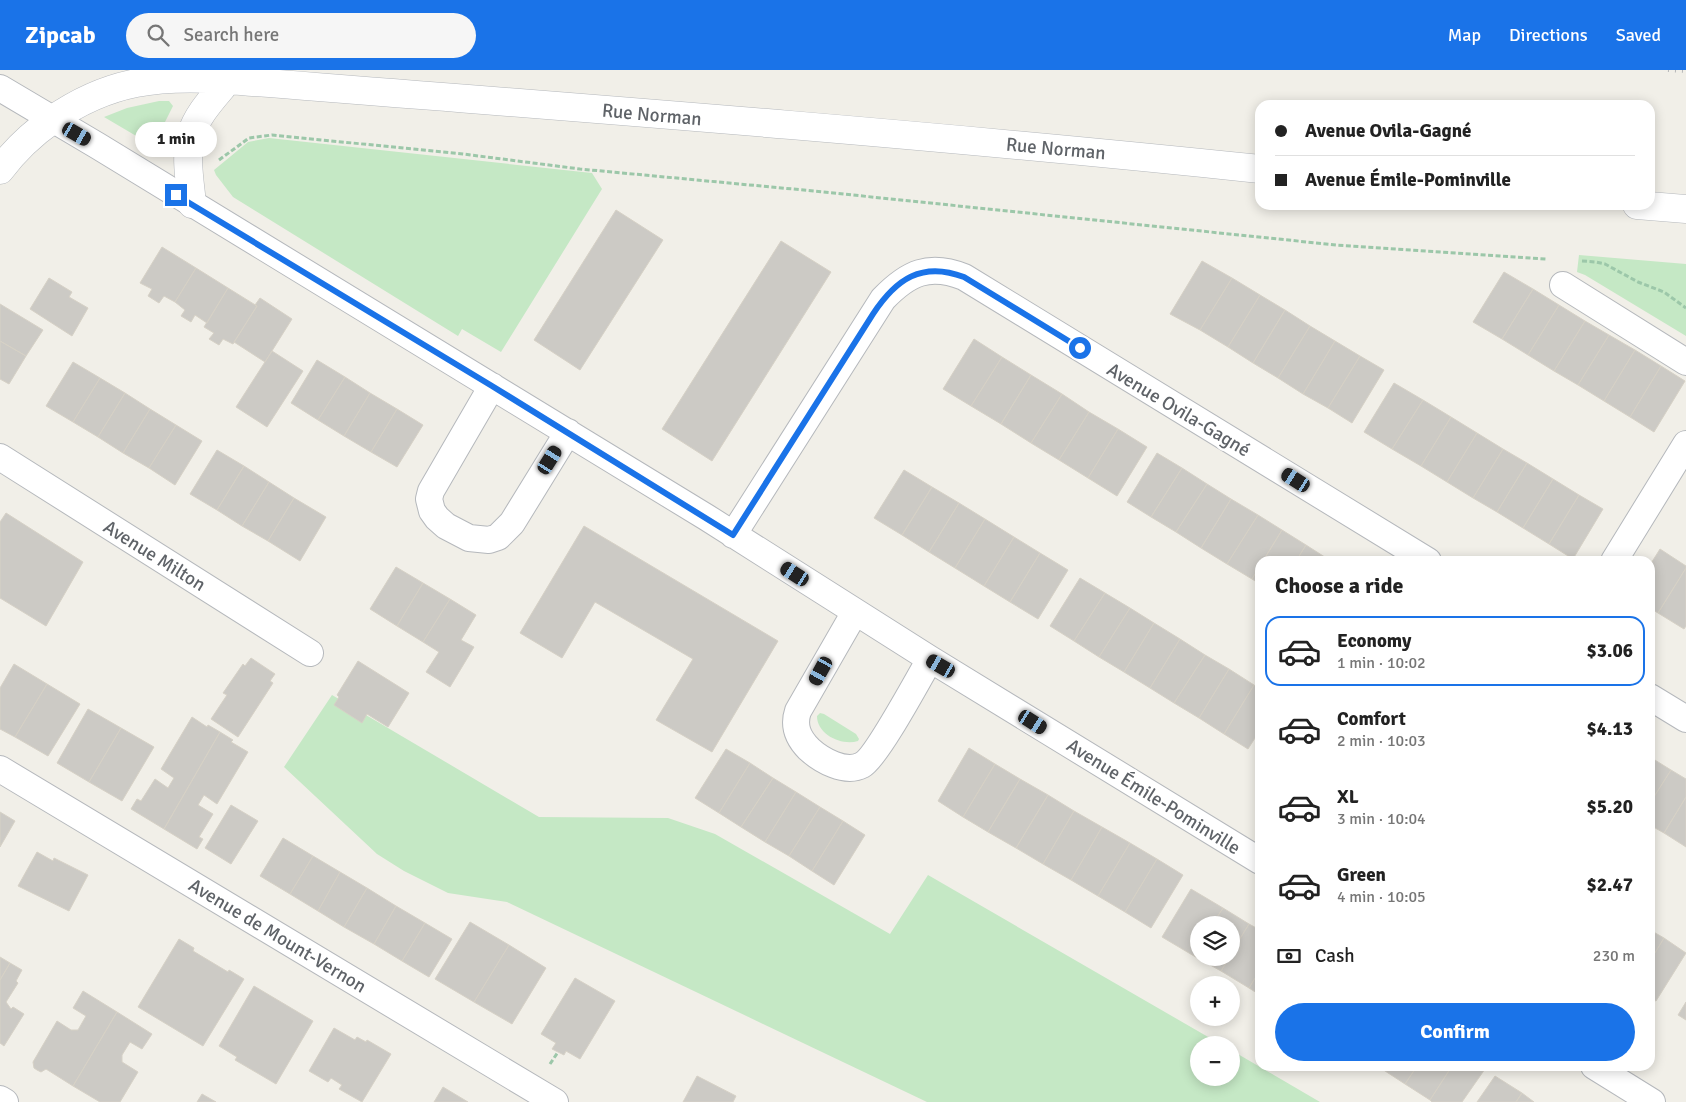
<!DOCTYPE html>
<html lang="en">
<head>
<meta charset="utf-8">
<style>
  body { margin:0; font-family:Signika,sans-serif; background:#f6f6f6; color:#222; height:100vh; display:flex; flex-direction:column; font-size:19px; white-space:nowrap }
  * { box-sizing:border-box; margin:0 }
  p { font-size:16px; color:#767676 }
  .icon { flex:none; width:28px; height:28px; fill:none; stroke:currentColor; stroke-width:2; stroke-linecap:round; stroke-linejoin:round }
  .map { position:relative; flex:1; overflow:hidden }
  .panel { position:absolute; left:1255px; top:486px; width:400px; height:515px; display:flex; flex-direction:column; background:#fff; border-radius:15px; box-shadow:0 2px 12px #0003 }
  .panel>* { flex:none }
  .top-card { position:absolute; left:1255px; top:30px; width:400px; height:110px; border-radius:15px; box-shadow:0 2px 12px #0003; display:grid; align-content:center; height:110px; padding:0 20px; background:#fff }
  .controls { position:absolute; left:1190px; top:846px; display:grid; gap:10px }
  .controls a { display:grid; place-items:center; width:50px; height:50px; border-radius:50%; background:#fff; box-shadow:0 2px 12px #0003; font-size:25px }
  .end { position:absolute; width:22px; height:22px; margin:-11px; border:6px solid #1a73e8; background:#fff; box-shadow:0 0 0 2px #fff }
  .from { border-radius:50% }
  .bubble { position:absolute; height:35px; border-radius:18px; background:#fff; box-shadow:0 2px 12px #0003; font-size:16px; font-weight:700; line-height:35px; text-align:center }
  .car { position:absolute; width:15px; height:30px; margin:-15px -8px; border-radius:6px; box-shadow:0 0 4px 1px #0007; background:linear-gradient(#222 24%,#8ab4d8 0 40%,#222 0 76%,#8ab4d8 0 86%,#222 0) }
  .top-card b { display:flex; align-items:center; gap:18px; height:48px; font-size:19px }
  .top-card b+b { border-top:1px solid #e0e0e0 }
  .top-card i { width:12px; height:12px; background:#222 }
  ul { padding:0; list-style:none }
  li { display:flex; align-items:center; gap:15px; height:70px; margin:0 10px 8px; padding:0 10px; border:2px solid transparent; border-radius:15px }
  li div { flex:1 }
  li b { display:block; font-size:19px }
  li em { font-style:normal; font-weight:700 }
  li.on { border-color:#1a73e8 }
  li>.icon { width:45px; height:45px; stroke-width:1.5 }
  h2 { padding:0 20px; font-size:22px; line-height:60px }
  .pay { display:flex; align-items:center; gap:12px; height:55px; padding:0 20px; font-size:19px }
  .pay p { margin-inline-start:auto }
  .button { display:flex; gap:10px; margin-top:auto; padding:10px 20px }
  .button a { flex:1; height:58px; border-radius:30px; background:#1a73e8; color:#fff; font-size:20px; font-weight:700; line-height:58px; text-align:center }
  header { display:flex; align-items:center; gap:30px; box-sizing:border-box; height:70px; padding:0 25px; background:#1a73e8; color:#fff }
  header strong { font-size:24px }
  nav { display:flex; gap:28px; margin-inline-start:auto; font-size:18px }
  .search { width:350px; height:45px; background:#f6f6f6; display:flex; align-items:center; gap:12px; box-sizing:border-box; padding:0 18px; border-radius:28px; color:#767676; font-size:19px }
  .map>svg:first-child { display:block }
  .green { fill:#c5e8c5 }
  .building { fill:#cccac5; stroke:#d6d1c6 }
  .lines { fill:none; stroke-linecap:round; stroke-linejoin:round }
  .minor-casing { stroke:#b5b8bc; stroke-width:28 }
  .tertiary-casing { stroke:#b5b8bc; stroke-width:29 }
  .path { stroke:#9cc7a9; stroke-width:3; stroke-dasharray:5 2.5; stroke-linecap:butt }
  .minor { stroke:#fff; stroke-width:26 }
  .tertiary { stroke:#fff; stroke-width:28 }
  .rail { stroke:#b6b7b8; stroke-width:4; stroke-dasharray:1 6; stroke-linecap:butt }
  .route { stroke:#1a73e8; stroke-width:6 }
  .labels { text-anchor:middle; stroke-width:5; stroke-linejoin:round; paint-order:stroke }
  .street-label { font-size:19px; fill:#5f6368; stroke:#fff }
</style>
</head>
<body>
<header>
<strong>Zipcab</strong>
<div class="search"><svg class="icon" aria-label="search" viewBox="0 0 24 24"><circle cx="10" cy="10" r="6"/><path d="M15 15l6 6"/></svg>Search here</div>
<nav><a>Map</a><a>Directions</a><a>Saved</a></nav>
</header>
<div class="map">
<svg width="1686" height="1032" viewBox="0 0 1686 1032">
  <rect width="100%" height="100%" fill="#f1efe8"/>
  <path class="green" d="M159,31h10l4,5 -9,18 -4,26 -56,-33 23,-9z
    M269,68l323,35 10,16 -101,163 -39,-23 -4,7 -225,-139 -17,-22 -2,-5 34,-28z
    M1579,185l107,9v72l-101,-61 -8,-3z
    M332,625l207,122 129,1 47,16 175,100 38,-59 294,170h-23v33h32v-28l89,52h-393l-420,-200 -59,-9 -44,-22 -27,-17 -93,-87z
    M820,643l4,1 32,20 3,5 -1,2c-16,5 -41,-6 -41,-25z"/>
  <path class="building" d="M616,140l47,30 -83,130 -46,-30z
    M781,171l50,31 -119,189 -50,-32z
    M162,177l34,21 -21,34 -11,-6 -5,7 -11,-7 4,-7 -12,-6z
    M1202,191l30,17 -32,52 -30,-16z
    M196,198l32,20 -21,35 -12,-8 -4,7 -10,-6 4,-6 -10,-8z
    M1504,202l29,17 -31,50 -29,-17z
    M49,208l23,14 -3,5 19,11 -16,28 -42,-27z
    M1232,208l28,17 -32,52 -28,-17z
    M228,218l29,18 -24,38 -10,-5 -4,6 -10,-6 5,-6 -10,-6z
    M1533,219l26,16 -31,50 -26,-16z
    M1260,225l25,15 -32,53 -25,-16z
    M260,228l32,21 -27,43 -31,-20 23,-36 -2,-1z
    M0,234l43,26 -17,26 -26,-15z
    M1559,235l26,16 -31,50 -26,-16z
    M1285,240l25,16 -32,52 -25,-15z
    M1585,251l24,14 -31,50 -24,-14z
    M1310,256l25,15 -32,53 -25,-16z
    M1609,265l26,15 -31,51 -26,-16z
    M974,269l28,18 -31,49 -28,-17z
    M0,271l26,15 -17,28 -9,-5z
    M1335,271l25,15 -32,52 -25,-14z
    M1635,280l26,16 -31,51 -26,-16z
    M272,281l31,20 -36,56 -31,-20z
    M1360,286l24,14 -32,53 -24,-15z
    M1002,287l29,18 -30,49 -30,-18z
    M317,290l28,17 -27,43 -27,-17z
    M73,292l27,16 -27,44 -27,-16z
    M1661,296l24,15 -31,51 -24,-15z
    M1031,305l31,19 -31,49 -30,-19z
    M345,307l25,16 -26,43 -26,-16z
    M100,308l25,15 -27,44 -25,-15z
    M1394,313l29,17 -31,49 -28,-17z
    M125,323l25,16 -27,44 -25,-16z
    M370,323l27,16 -26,43 -27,-16z
    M1062,324l27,18 -30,48 -28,-17z
    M1423,330l28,17 -30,49 -29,-17z
    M150,339l26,16 -27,43 -26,-15z
    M397,339l26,16 -26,42 -26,-15z
    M1089,342l29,17 -30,49 -29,-18z
    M1451,347l26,16 -30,49 -26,-16z
    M176,355l26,16 -27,44 -26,-17z
    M1118,359l29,18 -30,49 -29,-18z
    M1477,363l26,16 -30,49 -26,-16z
    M1503,379l24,14 -30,49 -24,-14z
    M217,380l27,16 -27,44 -27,-16z
    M1157,383l25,15 -31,49 -24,-15z
    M1527,393l26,16 -30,49 -26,-16z
    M244,396l25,16 -27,44 -25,-16z
    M1182,398l25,16 -31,48 -25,-15z
    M904,400l28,17 -30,48 -28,-17z
    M1553,409l26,16 -30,49 -26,-16z
    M269,412l25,16 -26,43 -26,-15z
    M1207,414l24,15 -30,49 -25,-16z
    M932,417l27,16 -30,49 -27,-17z
    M1579,425l24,14 -30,50 -24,-15z
    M294,428l32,19 -26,44 -32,-20z
    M1231,429l27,16 -31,49 -26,-16z
    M959,433l26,16 -30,49 -26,-16z
    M6,443l77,49 -37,64 -46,-28v-76z
    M1258,445l24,15 -19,31h-3v5l-8,13 -25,-15z
    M985,449l29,18 -30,49 -29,-18z
    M584,456l194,115 -66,111 -56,-32 37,-61 -98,-57 -33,56 -42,-25z
    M1282,460l24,15 -10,16h-33z
    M1014,467l26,16 -30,49 -26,-16z
    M1306,475l25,16h-35z
    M1660,479l26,17v2l-28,45 -8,-5v-43z
    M1040,483l28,17 -30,49 -28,-17z
    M1260,496v18l-8,-5z
    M396,497l27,16 -26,43 -27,-17z
    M1686,498v58l-2,3 -26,-16z
    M1080,508l25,15 -31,48 -24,-15z
    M423,513l27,16 -27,43 -26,-16z
    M1105,523l25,15 -31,49 -25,-16z
    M450,529l26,16 -15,25 13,7 -24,40 -24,-15 13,-20 -16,-10z
    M1130,538l24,15 -30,49 -25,-15z
    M1154,553l26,16 -30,49 -26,-16z
    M1180,569l25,16 -31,48 -24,-15z
    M1205,585l24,14 -30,49 -25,-15z
    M251,588l24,16 -5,7 3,2 -35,54 -27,-18 16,-24 -4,-2 20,-29 2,2z
    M358,591l51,32 -21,34 -21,-13 -5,9 -28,-18 5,-8 -2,-2z
    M14,594l33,20 -32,53 -15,-8v-41z
    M1229,599l25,16 -30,49 -25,-16z
    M47,614l33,20 -32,52 -33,-19z
    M1254,615l6,4v41l-12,19 -24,-15z
    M88,639l33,19 -32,54 -32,-19z
    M192,647l15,10 1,-2 12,7 -56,97 -33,-20 6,-10 4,2 14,-22 13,9 6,-10 -13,-9z
    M121,658l33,19 -32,54 -33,-19z
    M220,662l13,8 -2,2 17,10 -31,52 -13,-9 -6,10 15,9 -14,23 4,2 -6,10 -33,-20z
    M969,678l26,16 -32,53 -25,-16z
    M726,679l24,14 -31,50 -24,-15z
    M1650,687l21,13 -21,33z
    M750,693l23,15 -32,49 -22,-14z
    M995,694l25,15 -32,53 -25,-15z
    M1671,700l15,9v18l-22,36 -14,-8v-22z
    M773,708l23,14 -31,50 -24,-15z
    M1020,709l28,16 -32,53 -28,-16z
    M796,722l24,15 -31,49 -24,-14z
    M1048,725l26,16 -31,53 -27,-16z
    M1686,727v50l-22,-14z
    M231,735l27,16 -27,43 -26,-16z
    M820,737l23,14 -31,50 -23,-15z
    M1074,741l28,16 -31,53 -28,-16z
    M0,742l15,9 -15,26z
    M843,751l22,14 -31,50 -22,-14z
    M1102,757l28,16 -32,53 -27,-16z
    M283,768l30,18 -23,38 -30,-18z
    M1130,773l27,16 -32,53 -27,-16z
    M37,782l16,9 1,-3 34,17 -19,36 -51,-25z
    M313,786l27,16 -22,39 -28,-17z
    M1157,789l26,16 -32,53 -26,-16z
    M340,802l27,16 -23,39 -26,-16z
    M367,818l29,18 -22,38 -30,-17z
    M1191,819l32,19 -11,17h-13v23l-5,8 -32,-19z
    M396,836l29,17 -23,38 -28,-17z
    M1223,838l26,16 -18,29v-28h-19z
    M470,852l39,23 -35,57 -39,-23z
    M425,853l27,16 -23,38 -27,-16z
    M1249,854l11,6v40l-11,18 -28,-17 8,-13h2v-5z
    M1650,860l14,8 -14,23z
    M1664,868l22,15 -30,48 -6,-3v-37z
    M179,869l15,9 -1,3 35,21 1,-2 15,9 -41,67 -65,-39z
    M509,875l37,23 -34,56 -38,-22z
    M1199,878v10h30l-8,13 -27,-15z
    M0,887l10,6 -10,17z
    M10,893l12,7 -6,11 2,2 -12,19 5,7 2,-2 11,7 -20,32 -4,-3v-63z
    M1260,900v25l-11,-7z
    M575,908l40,23 -35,58 -14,-8 -2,4 -12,-6 4,-6 -15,-9z
    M254,916l59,35 -37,63 -41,-24 2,-3 -18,-11z
    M83,921l34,21 -44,74 -27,-17 -5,3 -4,-2 -3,-2 -1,-6 24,-41 14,9h7l8,-14 -13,-8z
    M1686,932v18l-8,-5z
    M117,942l35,22 -10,15 -12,-7 -8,13v7l16,10 -18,30h-20l-27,-16z
    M334,958l21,12 2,-3 9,5 1,-2 24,14 -29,48 -23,-13 3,-4 -11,-7 -3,4 -19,-11z
    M1383,996h34l-12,18 -23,-15z
    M1417,996h35l-22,34 -25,-16z
    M1452,996h29l4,3 -23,33h-30l-2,-2z
    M697,1006l39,20 -3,6h-50z
    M1495,1006l27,17 -6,9h-39z
    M443,1017l25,15h-34z
    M1522,1023l12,9h-18z
    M202,1024l14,8h-19z"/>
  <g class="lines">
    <defs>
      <path id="minor" d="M0,18l98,58 608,371 224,142 330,202
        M1563,215l123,77
        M492,316l-61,105 -2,8 3,12 5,7 9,8 23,12 20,2 9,-3 14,-14 56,-91
        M0,387l310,196
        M733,465l150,-236c25,-26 46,-36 81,-22l464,284
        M1614,491l72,-117
        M855,542l-57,99c-5,15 0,27 11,38 12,11 36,25 53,16 14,-7 57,-87 68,-106
        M1650,627l36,22
        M0,699l555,333
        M1594,996l58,36
        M0,1029l5,3"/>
      <path id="tertiary" d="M0,100c15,-20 32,-36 52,-50 57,-40 108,-45 176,-40 344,27 688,53 1032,89
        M192,134c-2,-22 -7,-47 -1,-69 6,-21 24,-39 37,-55
        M1637,135l49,4"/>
    </defs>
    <use href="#minor" class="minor-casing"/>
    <use href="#tertiary" class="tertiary-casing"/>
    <path class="path" d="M219,90l30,-22 23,-3 191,19 117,15 234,22 522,54 210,14
      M1582,191l14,1 9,2 33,18 26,10 22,16
      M550,994l8,-12"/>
    <use href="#minor" class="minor"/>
    <use href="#tertiary" class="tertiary"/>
    <path class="rail" d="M1668,0l18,1"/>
  </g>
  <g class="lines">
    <path class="route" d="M176,125l316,191 241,149 140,-221c23,-35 49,-53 91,-37l116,71"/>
  </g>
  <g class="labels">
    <g class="street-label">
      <text transform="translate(652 44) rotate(5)" y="7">Rue Norman</text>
      <text transform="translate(1056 78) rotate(5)" y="7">Rue Norman</text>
      <text transform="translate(1179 339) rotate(31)" y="7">Avenue Ovila-Gagné</text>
      <text transform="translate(155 485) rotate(32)" y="7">Avenue Milton</text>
      <text transform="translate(1154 726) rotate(32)" y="7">Avenue Émile-Pominville</text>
      <text transform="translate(278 865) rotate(31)" y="7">Avenue de Mount-Vernon</text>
    </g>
  </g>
</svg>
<div class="controls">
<a><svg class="icon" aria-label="layers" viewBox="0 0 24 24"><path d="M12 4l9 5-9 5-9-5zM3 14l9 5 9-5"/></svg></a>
<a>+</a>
<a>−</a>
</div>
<i class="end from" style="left:1080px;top:278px"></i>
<i class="end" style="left:176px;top:125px"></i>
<div class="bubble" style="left:135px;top:52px;width:82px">1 min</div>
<i class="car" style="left:77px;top:64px;rotate:120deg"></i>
<i class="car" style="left:550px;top:390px;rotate:32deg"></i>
<i class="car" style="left:1296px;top:410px;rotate:302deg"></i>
<i class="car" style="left:795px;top:504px;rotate:303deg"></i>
<i class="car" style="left:941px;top:596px;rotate:300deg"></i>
<i class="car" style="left:821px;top:601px;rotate:209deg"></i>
<i class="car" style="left:1033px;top:652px;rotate:122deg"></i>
<div class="top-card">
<b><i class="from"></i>Avenue Ovila-Gagné</b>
<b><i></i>Avenue Émile-Pominville</b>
</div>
<section class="panel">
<h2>Choose a ride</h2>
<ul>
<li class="on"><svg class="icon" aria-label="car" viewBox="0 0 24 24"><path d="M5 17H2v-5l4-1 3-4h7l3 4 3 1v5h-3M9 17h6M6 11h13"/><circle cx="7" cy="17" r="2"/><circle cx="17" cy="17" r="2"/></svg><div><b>Economy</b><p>1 min · 10:02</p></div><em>$3.06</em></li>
<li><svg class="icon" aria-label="car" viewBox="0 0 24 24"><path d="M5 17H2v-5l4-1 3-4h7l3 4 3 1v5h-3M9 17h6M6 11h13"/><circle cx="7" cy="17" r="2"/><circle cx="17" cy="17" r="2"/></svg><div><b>Comfort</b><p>2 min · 10:03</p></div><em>$4.13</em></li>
<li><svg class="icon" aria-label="car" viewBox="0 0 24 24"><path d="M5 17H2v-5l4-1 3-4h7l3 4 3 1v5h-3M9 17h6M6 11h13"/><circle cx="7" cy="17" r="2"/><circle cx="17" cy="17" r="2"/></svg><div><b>XL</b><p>3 min · 10:04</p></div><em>$5.20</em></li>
<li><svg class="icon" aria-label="car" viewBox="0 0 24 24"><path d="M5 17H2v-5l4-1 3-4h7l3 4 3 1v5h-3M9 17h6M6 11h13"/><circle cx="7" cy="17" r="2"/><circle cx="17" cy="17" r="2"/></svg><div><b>Green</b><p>4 min · 10:05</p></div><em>$2.47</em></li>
</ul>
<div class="pay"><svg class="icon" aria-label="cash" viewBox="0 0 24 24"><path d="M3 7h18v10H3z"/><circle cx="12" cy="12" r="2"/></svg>Cash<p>230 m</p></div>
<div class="button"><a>Confirm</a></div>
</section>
</div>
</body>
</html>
